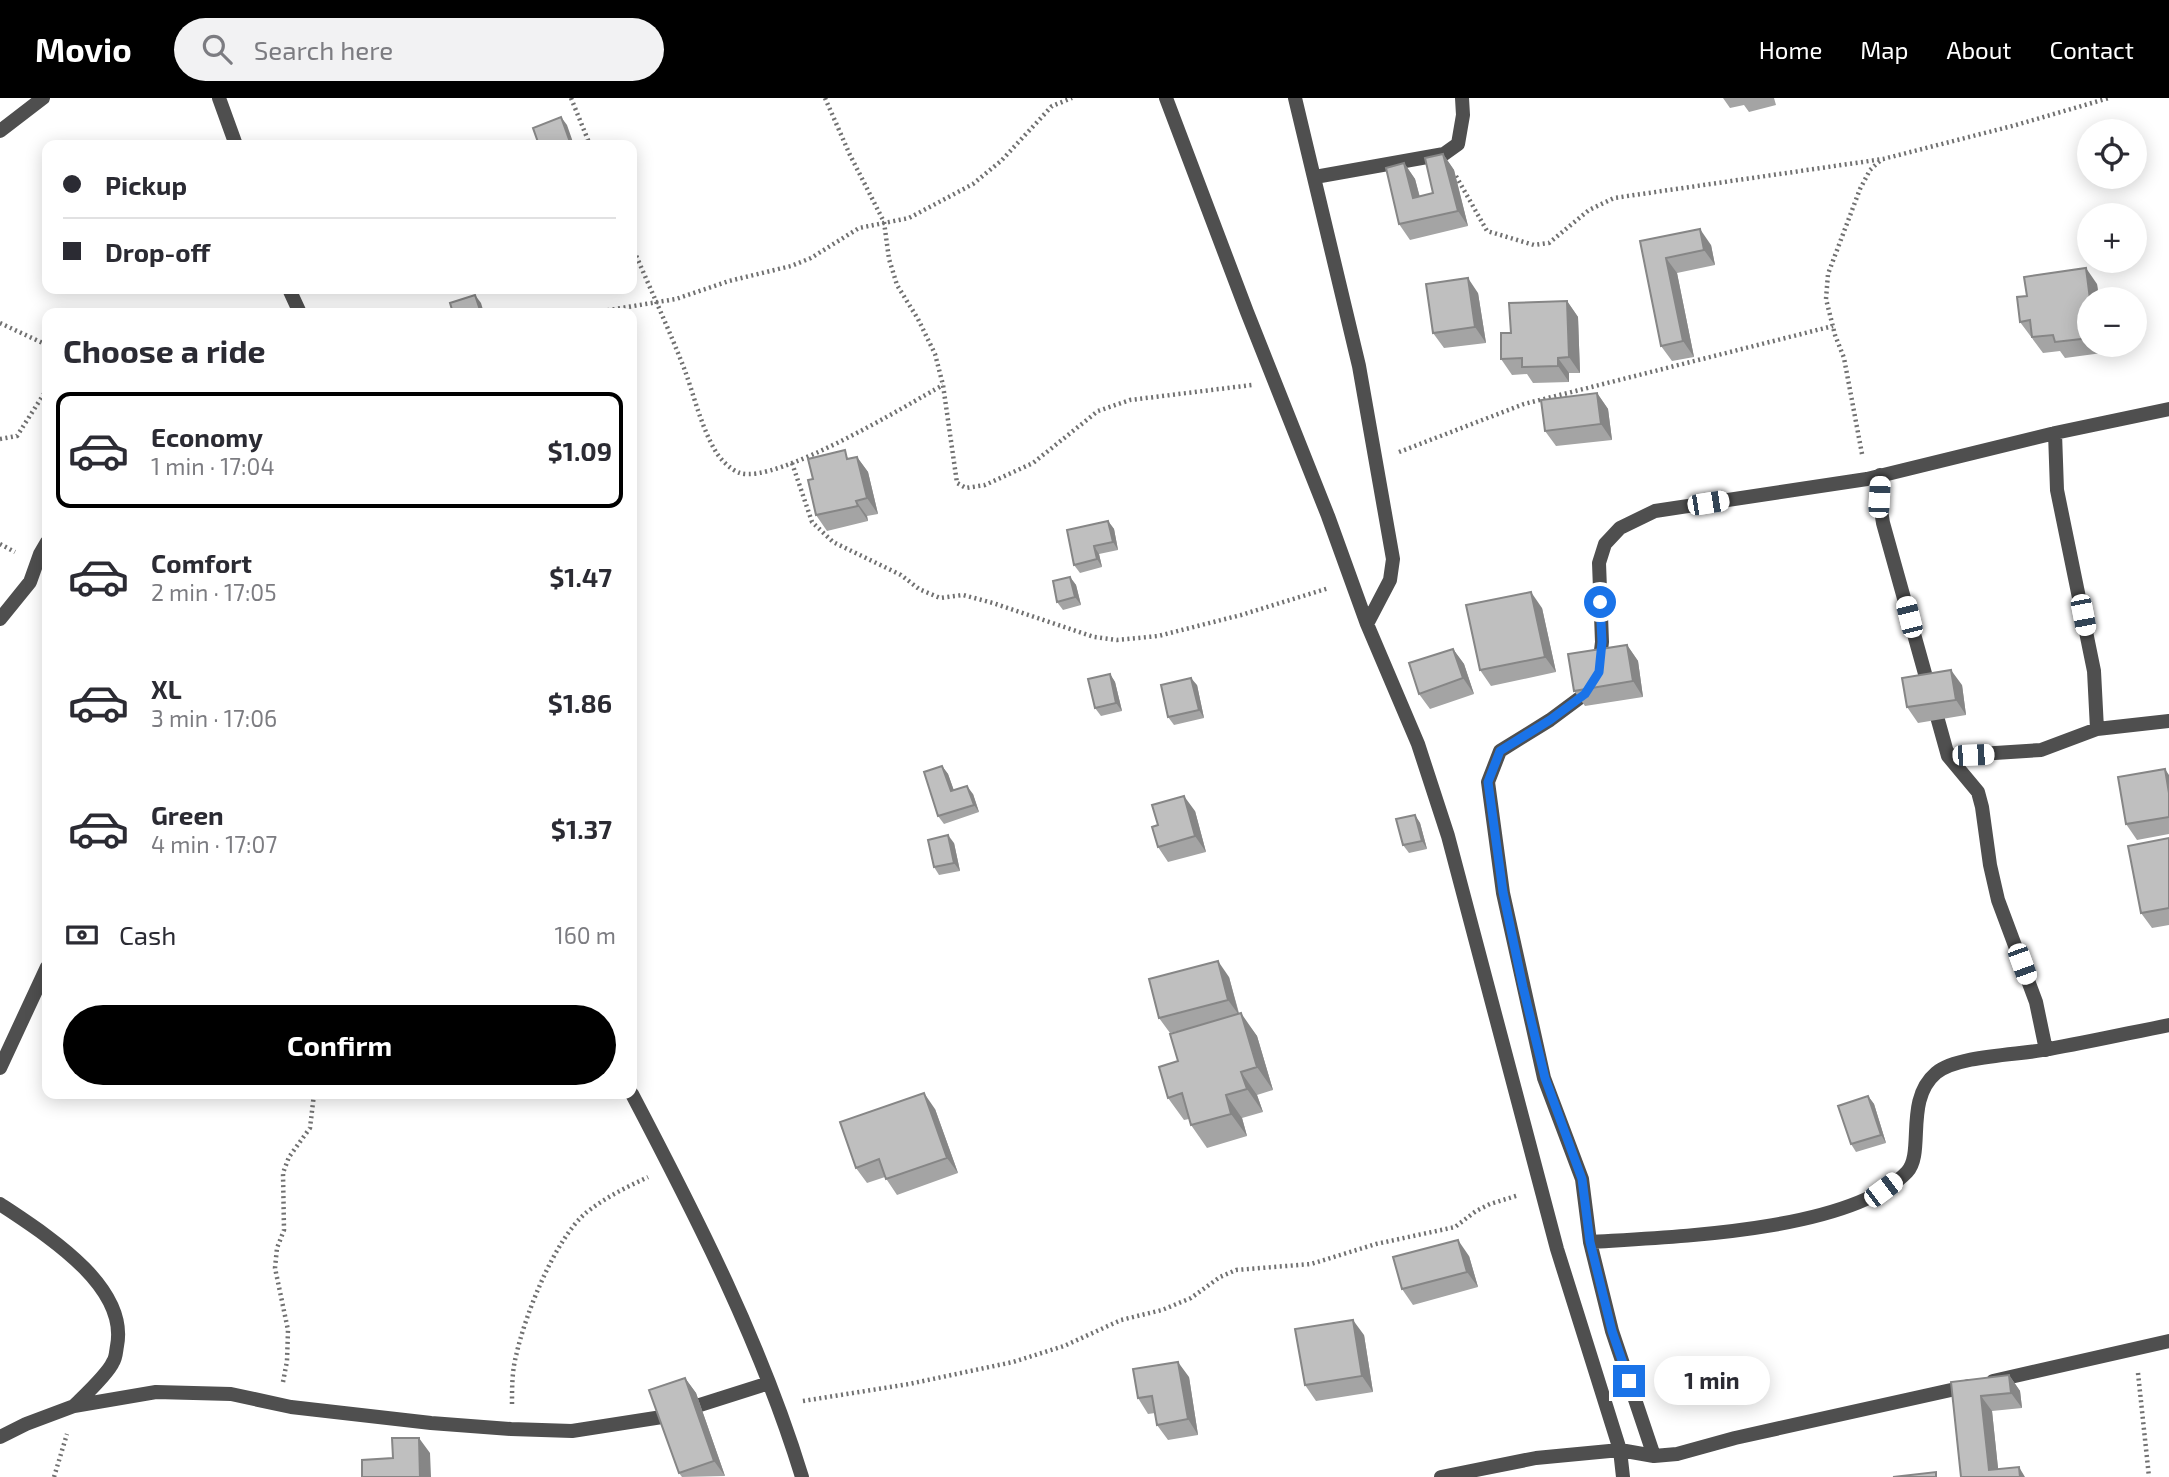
<!DOCTYPE html>
<html lang="en">
<head>
<meta charset="utf-8">
<style>
  body { margin:0; font-family:"Exo 2",sans-serif; background:#f2f2f3; color:#2b2b33; height:100vh; display:flex; flex-direction:column; font-size:26px; white-space:nowrap }
  * { box-sizing:border-box; margin:0 }
  p { font-size:23px; color:#7c7c81 }
  .icon { flex:none; width:38px; height:38px; fill:none; stroke:currentColor; stroke-width:2; stroke-linecap:round; stroke-linejoin:round }
  .map { position:relative; flex:1; overflow:hidden }
  .panel { position:absolute; left:42px; top:210px; width:595px; height:791px; display:flex; flex-direction:column; background:#fff; border-radius:14px; box-shadow:0 4px 18px #0003 }
  .panel>* { flex:none }
  .hud { position:absolute; left:42px; top:42px; width:595px; height:154px; border-radius:14px; box-shadow:0 4px 18px #0003; display:grid; align-content:center; height:154px; padding:0 21px; background:#fff }
  .tools { position:absolute; left:2077px; top:21px; display:grid; gap:14px }
  .tools a { display:grid; place-items:center; width:70px; height:70px; border-radius:50%; background:#fff; box-shadow:0 4px 18px #0003; font-size:35px }
  .end { position:absolute; width:32px; height:32px; margin:-16px; border:9px solid #1a73e8; background:#fff; box-shadow:0 0 0 4px #fff }
  .from { border-radius:50% }
  .bubble { position:absolute; height:49px; border-radius:24px; background:#fff; box-shadow:0 4px 18px #0003; font-size:23px; font-weight:700; line-height:49px; text-align:center }
  .car { position:absolute; width:21px; height:42px; margin:-21px -10px; border-radius:9px; box-shadow:0 0 5px 2px #0007; background:linear-gradient(#fff 24%,#345 0 40%,#fff 0 76%,#345 0 86%,#fff 0) }
  .hud b { display:flex; align-items:center; gap:24px; height:66px; font-size:26px }
  .hud b+b { border-top:2px solid #e1e1e2 }
  .hud i { width:18px; height:18px; background:#2b2b33 }
  ul { padding:0; list-style:none }
  li { display:flex; align-items:center; gap:21px; height:116px; margin:0 14px 10px; padding:0 7px; border:4px solid transparent; border-radius:14px }
  li div { flex:1 }
  li b { display:block; font-size:26px }
  li em { font-style:normal; font-weight:700 }
  li.current { border-color:#000 }
  li>.icon { width:63px; height:63px; stroke-width:1.5 }
  h2 { padding:0 21px; font-size:32px; line-height:84px }
  .pay { display:flex; align-items:center; gap:18px; height:77px; padding:0 21px; font-size:26px }
  .pay p { margin-inline-start:auto }
  .button { display:flex; gap:14px; margin-top:auto; padding:14px 21px }
  .button a { flex:1; height:80px; border-radius:42px; background:#000; color:#fff; font-size:28px; font-weight:700; line-height:80px; text-align:center }
  header { display:flex; align-items:center; gap:42px; box-sizing:border-box; height:98px; padding:0 35px; background:#000; color:#fff }
  header strong { font-size:33px }
  nav { display:flex; gap:38px; margin-inline-start:auto; font-size:24px }
  .search { width:490px; height:63px; background:#f2f2f3; display:flex; align-items:center; gap:18px; box-sizing:border-box; padding:0 24px; border-radius:38px; color:#7c7c81; font-size:26px }
  .map>svg:first-child { display:block }
  .lines { fill:none; stroke-linecap:round; stroke-linejoin:round }
  .path { stroke:#717171; stroke-width:4.5; stroke-dasharray:2 3.5; stroke-linecap:butt }
  .minor { stroke:#4f4f4f; stroke-width:14 }
  .wall { fill:#a4a4a4 }
  .shaded-wall { fill:#868686 }
  .building { fill:#bfbfbf; stroke:#868686; stroke-width:2 }
  .route { stroke:#1a73e8; stroke-width:9 }
</style>
</head>
<body>
<header>
<strong>Movio</strong>
<div class="search"><svg class="icon" aria-label="search" viewBox="0 0 24 24"><circle cx="10" cy="10" r="6"/><path d="M15 15l6 6"/></svg>Search here</div>
<nav><a>Home</a><a>Map</a><a>About</a><a>Contact</a></nav>
</header>
<div class="map">
<svg width="2169" height="1379" viewBox="0 0 2169 1379">
  <rect width="100%" height="100%" fill="#fff"/>
  <g class="lines">
    <path class="path" d="M571,0l19,47
      M825,0l25,57 34,67 5,37 8,26 21,34 17,35 8,31 14,98 9,5 19,-3 48,-22 65,-52 32,-11 122,-15
      M1456,78l31,55 47,14 15,-2 40,-33 25,-12 269,-39 133,-34 93,-27
      M632,148c17,40 36,81 52,122 10,27 17,59 32,84 5,8 15,18 24,21 37,11 167,-68 203,-88
      M591,215l85,-14 53,-18 62,-15 20,-8 48,-30 50,-10 64,-34 28,-23 51,-55 20,-8
      M0,225l47,22
      M0,341l17,-3 30,-47
      M1399,354l125,-48 309,-78
      M1862,356l-18,-96 -9,-23 -9,-36 2,-25 32,-85 10,-19 12,-11
      M792,365l20,59 21,20 68,33 18,14 21,9 23,-3 30,8 101,34 23,3 41,-4 83,-21 88,-27
      M0,446l15,8
      M2138,1275l11,104
      M283,1284l4,-21 1,-31 -13,-62 2,-20 7,-18 -1,-57 6,-16 21,-29 4,-34
      M803,1303l106,-17 104,-22 51,-16 57,-26 41,-10 29,-12 29,-21 16,-7 75,-6 65,-20 79,-17 21,-16 14,-7 29,-9
      M512,1306c0,-16 0,-33 4,-48 9,-41 39,-118 71,-144 19,-15 40,-25 61,-35
      M54,1379l13,-43"/>
    <path class="minor" d="M219,0l17,47
      M1166,0l81,214 81,204 39,108 51,120 30,92 109,413 63,201 3,27
      M1295,0l64,268 34,193 -3,21 -23,44
      M0,33l43,-33
      M1315,79l129,-23 14,-10 5,-29 -1,-17
      M289,191l11,24
      M2055,335l2,57 37,181 3,58
      M1880,377l-1,22 4,26 65,233 30,36 4,15 8,58 8,35 38,102 10,48
      M0,521l30,-37 10,-28 7,-12
      M1599,569l3,-25 -3,-79 6,-19 15,-16 35,-17 212,-32 188,-46 114,-24
      M1591,587l-6,9 -35,26 -50,31 -12,31 15,111 41,185 38,101 8,63 22,89 42,125
      M1948,658l93,-6 56,-21 72,-8
      M0,970l47,-101
      M632,996c65,124 129,249 170,383
      M0,1106c43,29 129,81 117,142 -1,5 -1,12 -4,16 -5,12 -29,34 -39,44
      M1590,1144c80,-5 260,-10 317,-70 18,-19 -3,-72 29,-99 22,-18 84,-18 113,-24 40,-7 80,-16 120,-24
      M1993,1283l176,-40
      M0,1339l26,-13 48,-18 82,-14 75,2 60,13 140,16 80,6 61,2 90,-14 107,-34
      M1441,1379l95,-19 84,-8 34,6 23,-2 58,-16 234,-52"/>
  </g>
  <path class="wall" d="M1723,0h51l2,7 -27,7 -5,-7 -14,3z
    M1443,56l11,16 14,56 -58,14 -11,-16 5,-61 11,16 5,18 13,-4z
    M1640,143l71,4 4,20 -38,8 17,84 -22,4 -11,-15z
    M2097,186l2,15h-9v46h11l1,8 -37,5 -5,-7 -17,2 -23,-31z
    M1478,195l8,50 -42,5 -11,-15z
    M1567,203l11,16 2,56h-11v9l-36,1 -6,-9 -15,1 -11,-16z
    M1597,295l11,16 4,31 -56,6 -11,-15z
    M857,359l11,15 10,42 -11,2 1,5 -41,10 -11,-16 -3,-36 37,-21z
    M1108,423l6,8 4,21 -19,4 3,13 -22,6 -6,-8z
    M1070,479l6,8 5,20 -18,5 -6,-8z
    M1542,510l14,64 -65,14 -11,-16z
    M1627,547l11,16 5,36 -58,9 -11,-15z
    M1453,551l11,15 10,30 -44,15 -11,-15z
    M1110,576l5,8 7,29 -21,5 -6,-8z
    M1197,587l7,33 -30,7 -6,-8z
    M1962,587l4,30 -48,8 -11,-16z
    M942,668l6,8 6,17 19,3 6,18 -35,12 -6,-8z
    M2169,677v59l-32,6 -11,-16z
    M1195,713l11,41 -38,10 -10,-15v-22z
    M1415,717l5,8 7,26 -18,4 -6,-8z
    M2169,740v87l-17,3 -11,-15z
    M954,745l6,28 -21,4 -5,-8z
    M1229,879l10,36 18,23 16,54 -16,5 6,17 -21,6 5,18 -40,12 -16,-23 -2,-6 -5,1 -16,-22 10,-37 16,-34 -24,6 -11,-15z
    M1868,998l6,8 12,39 -30,9 -5,-8z
    M935,1011l23,64 -61,22 -12,-18 -18,6 -11,-15z
    M1469,1158l9,31 -65,18 -11,-16z
    M1364,1237l9,57 -57,9 -11,-16z
    M2009,1277l11,16 2,17 -30,3 6,58 -37,8 -10,-95z
    M1189,1279l9,58 -30,5 -11,-15 -2,-12 -7,1 -10,-16z
    M685,1280l11,15 29,83 -43,1 -3,-4z"/>
  <path class="shaded-wall" d="M561,19l6,8 7,20h-3z
    M1443,56l11,16 14,56 -10,-15z
    M1404,65l11,16 9,35 -11,-16z
    M1700,131l11,16 4,20 -11,-15z
    M1666,160l11,15 17,84 -11,-16z
    M2086,170l11,16 2,15h-9z
    M1468,180l10,15 8,50 -11,-16z
    M475,197l6,8 3,10h-3z
    M1567,203l11,16 2,56 -11,-16z
    M2096,247h5l1,8z
    M1558,260l11,15v9l-11,-16z
    M1597,295l11,16 4,31 -11,-16z
    M857,359l11,15 10,42 -11,-16z
    M856,403l11,15 1,5 -10,-15z
    M1108,423l6,8 4,21 -5,-8z
    M1094,448l5,8 3,13 -5,-8z
    M1070,479l6,8 5,20 -6,-8z
    M1531,494l11,16 14,64 -11,-15z
    M1627,547l11,16 5,36 -10,-16z
    M1453,551l11,15 10,30 -11,-16z
    M1951,572l11,15 4,30 -10,-15z
    M1110,576l5,8 7,29 -6,-8z
    M1191,580l6,7 7,33 -5,-8z
    M942,668l6,8 9,25 -6,-8z
    M2165,671l4,6v18z
    M967,688l6,8 6,18 -5,-7z
    M1184,698l11,15 11,41 -11,-16z
    M1415,717l5,8 7,26 -5,-8z
    M948,737l6,8 6,28 -6,-8z
    M1218,863l11,16 10,38 -11,-15z
    M1241,915l16,23 16,54 -16,-23z
    M1241,974l16,23 6,17 -16,-23z
    M924,995l11,16 23,64 -11,-15z
    M1226,997l16,23 5,18 -16,-22z
    M1868,998l6,8 12,39 -5,-8z
    M1458,1142l11,16 9,31 -11,-15z
    M1353,1222l11,15 9,57 -11,-16z
    M1178,1264l11,15 9,58 -10,-16z
    M2009,1277l11,16 2,17 -11,-15z
    M685,1280l11,15 29,83 -11,-15z
    M1981,1298l11,15 7,66 -10,-7z
    M419,1340l11,15 1,24h-11z
    M2019,1369l6,10h-5z"/>
  <path class="building" d="M561,19l10,28h-32l-6,-17z
    M1443,56l15,57 -59,13 -13,-56 18,-5 9,35 20,-5 -8,-35z
    M1700,131l4,21 -38,8 17,83 -22,5 -21,-105z
    M2086,170l4,31v17h-2l2,22 -35,4 -2,-7 -21,2 -2,-17 -10,2 -3,-25 10,-1 -3,-19z
    M1468,180l7,49 -42,6 -7,-49z
    M475,197l6,18h-28l-3,-10z
    M1567,203l2,56 -11,1v8l-36,1v-9l-21,1v-26h10l-2,-30z
    M1597,295l4,31 -56,7 -4,-31z
    M845,352l2,9 10,-2 10,41 -11,3 2,5 -42,9 -8,-35 5,-1 -5,-20z
    M1108,423l5,21 -19,4 3,13 -23,6 -7,-35z
    M1070,479l5,20 -18,5 -4,-21z
    M1531,494l14,65 -65,13 -14,-65z
    M1627,547l6,36 -59,10 -6,-37z
    M1453,551l10,29 -44,16 -10,-31z
    M1951,572l5,30 -49,7 -5,-29z
    M1110,576l6,29 -21,5 -7,-29z
    M1191,580l8,32 -31,7 -7,-32z
    M942,668l9,25 16,-5 7,19 -36,11 -14,-44z
    M2165,671l4,24v24l-43,7 -8,-47z
    M1184,698l11,40 -37,11 -6,-20 6,-2 -6,-20z
    M1415,717l7,26 -19,4 -7,-26z
    M948,737l6,28 -20,4 -6,-27z
    M2169,740v70l-28,5 -13,-67z
    M1218,863l10,39 -69,18 -10,-39z
    M1241,915l16,54 -16,5 6,17 -21,6 5,19 -40,11 -9,-32 -14,5 -9,-31 19,-6 -8,-27z
    M924,995l23,65 -61,21 -7,-20 -23,9 -16,-46z
    M1868,998l13,39 -30,9 -13,-38z
    M1458,1142l9,32 -65,17 -9,-32z
    M1353,1222l9,56 -57,9 -10,-56z
    M1178,1264l10,57 -31,6 -5,-29 -14,2 -5,-29z
    M2009,1277l2,18 -30,3 8,74 30,-3 1,10h-59l-10,-95z
    M685,1280l29,83 -35,12 -30,-83z
    M392,1340h27l1,39h-58v-17l31,-2z
    M1936,1374v5h-43z"/>
  <g class="lines">
    <path class="route" d="M1600,504l2,40 -3,30 -14,22 -35,26 -50,31 -12,31 15,110 20,95 22,91 37,101 8,63 22,89 17,50"/>
  </g>
</svg>
<div class="tools">
<a><svg class="icon" aria-label="locate" viewBox="0 0 24 24"><circle cx="12" cy="12" r="6"/><path d="M12 2v4M12 18v4M2 12h4M18 12h4"/></svg></a>
<a>+</a>
<a>−</a>
</div>
<i class="end from" style="left:1600px;top:504px"></i>
<i class="end" style="left:1629px;top:1283px"></i>
<div class="bubble" style="left:1654px;top:1258px;width:116px">1 min</div>
<i class="car" style="left:1879px;top:399px;rotate:3deg"></i>
<i class="car" style="left:1708px;top:405px;rotate:81deg"></i>
<i class="car" style="left:2083px;top:517px;rotate:169deg"></i>
<i class="car" style="left:1909px;top:519px;rotate:346deg"></i>
<i class="car" style="left:1973px;top:657px;rotate:88deg"></i>
<i class="car" style="left:2022px;top:866px;rotate:160deg"></i>
<i class="car" style="left:1883px;top:1092px;rotate:53deg"></i>
<div class="hud">
<b><i class="from"></i>Pickup</b>
<b><i></i>Drop-off</b>
</div>
<section class="panel">
<h2>Choose a ride</h2>
<ul>
<li class="current"><svg class="icon" aria-label="car" viewBox="0 0 24 24"><path d="M5 17H2v-5l4-1 3-4h7l3 4 3 1v5h-3M9 17h6M6 11h13"/><circle cx="7" cy="17" r="2"/><circle cx="17" cy="17" r="2"/></svg><div><b>Economy</b><p>1 min · 17:04</p></div><em>$1.09</em></li>
<li><svg class="icon" aria-label="car" viewBox="0 0 24 24"><path d="M5 17H2v-5l4-1 3-4h7l3 4 3 1v5h-3M9 17h6M6 11h13"/><circle cx="7" cy="17" r="2"/><circle cx="17" cy="17" r="2"/></svg><div><b>Comfort</b><p>2 min · 17:05</p></div><em>$1.47</em></li>
<li><svg class="icon" aria-label="car" viewBox="0 0 24 24"><path d="M5 17H2v-5l4-1 3-4h7l3 4 3 1v5h-3M9 17h6M6 11h13"/><circle cx="7" cy="17" r="2"/><circle cx="17" cy="17" r="2"/></svg><div><b>XL</b><p>3 min · 17:06</p></div><em>$1.86</em></li>
<li><svg class="icon" aria-label="car" viewBox="0 0 24 24"><path d="M5 17H2v-5l4-1 3-4h7l3 4 3 1v5h-3M9 17h6M6 11h13"/><circle cx="7" cy="17" r="2"/><circle cx="17" cy="17" r="2"/></svg><div><b>Green</b><p>4 min · 17:07</p></div><em>$1.37</em></li>
</ul>
<div class="pay"><svg class="icon" aria-label="cash" viewBox="0 0 24 24"><path d="M3 7h18v10H3z"/><circle cx="12" cy="12" r="2"/></svg>Cash<p>160 m</p></div>
<div class="button"><a>Confirm</a></div>
</section>
</div>
</body>
</html>
